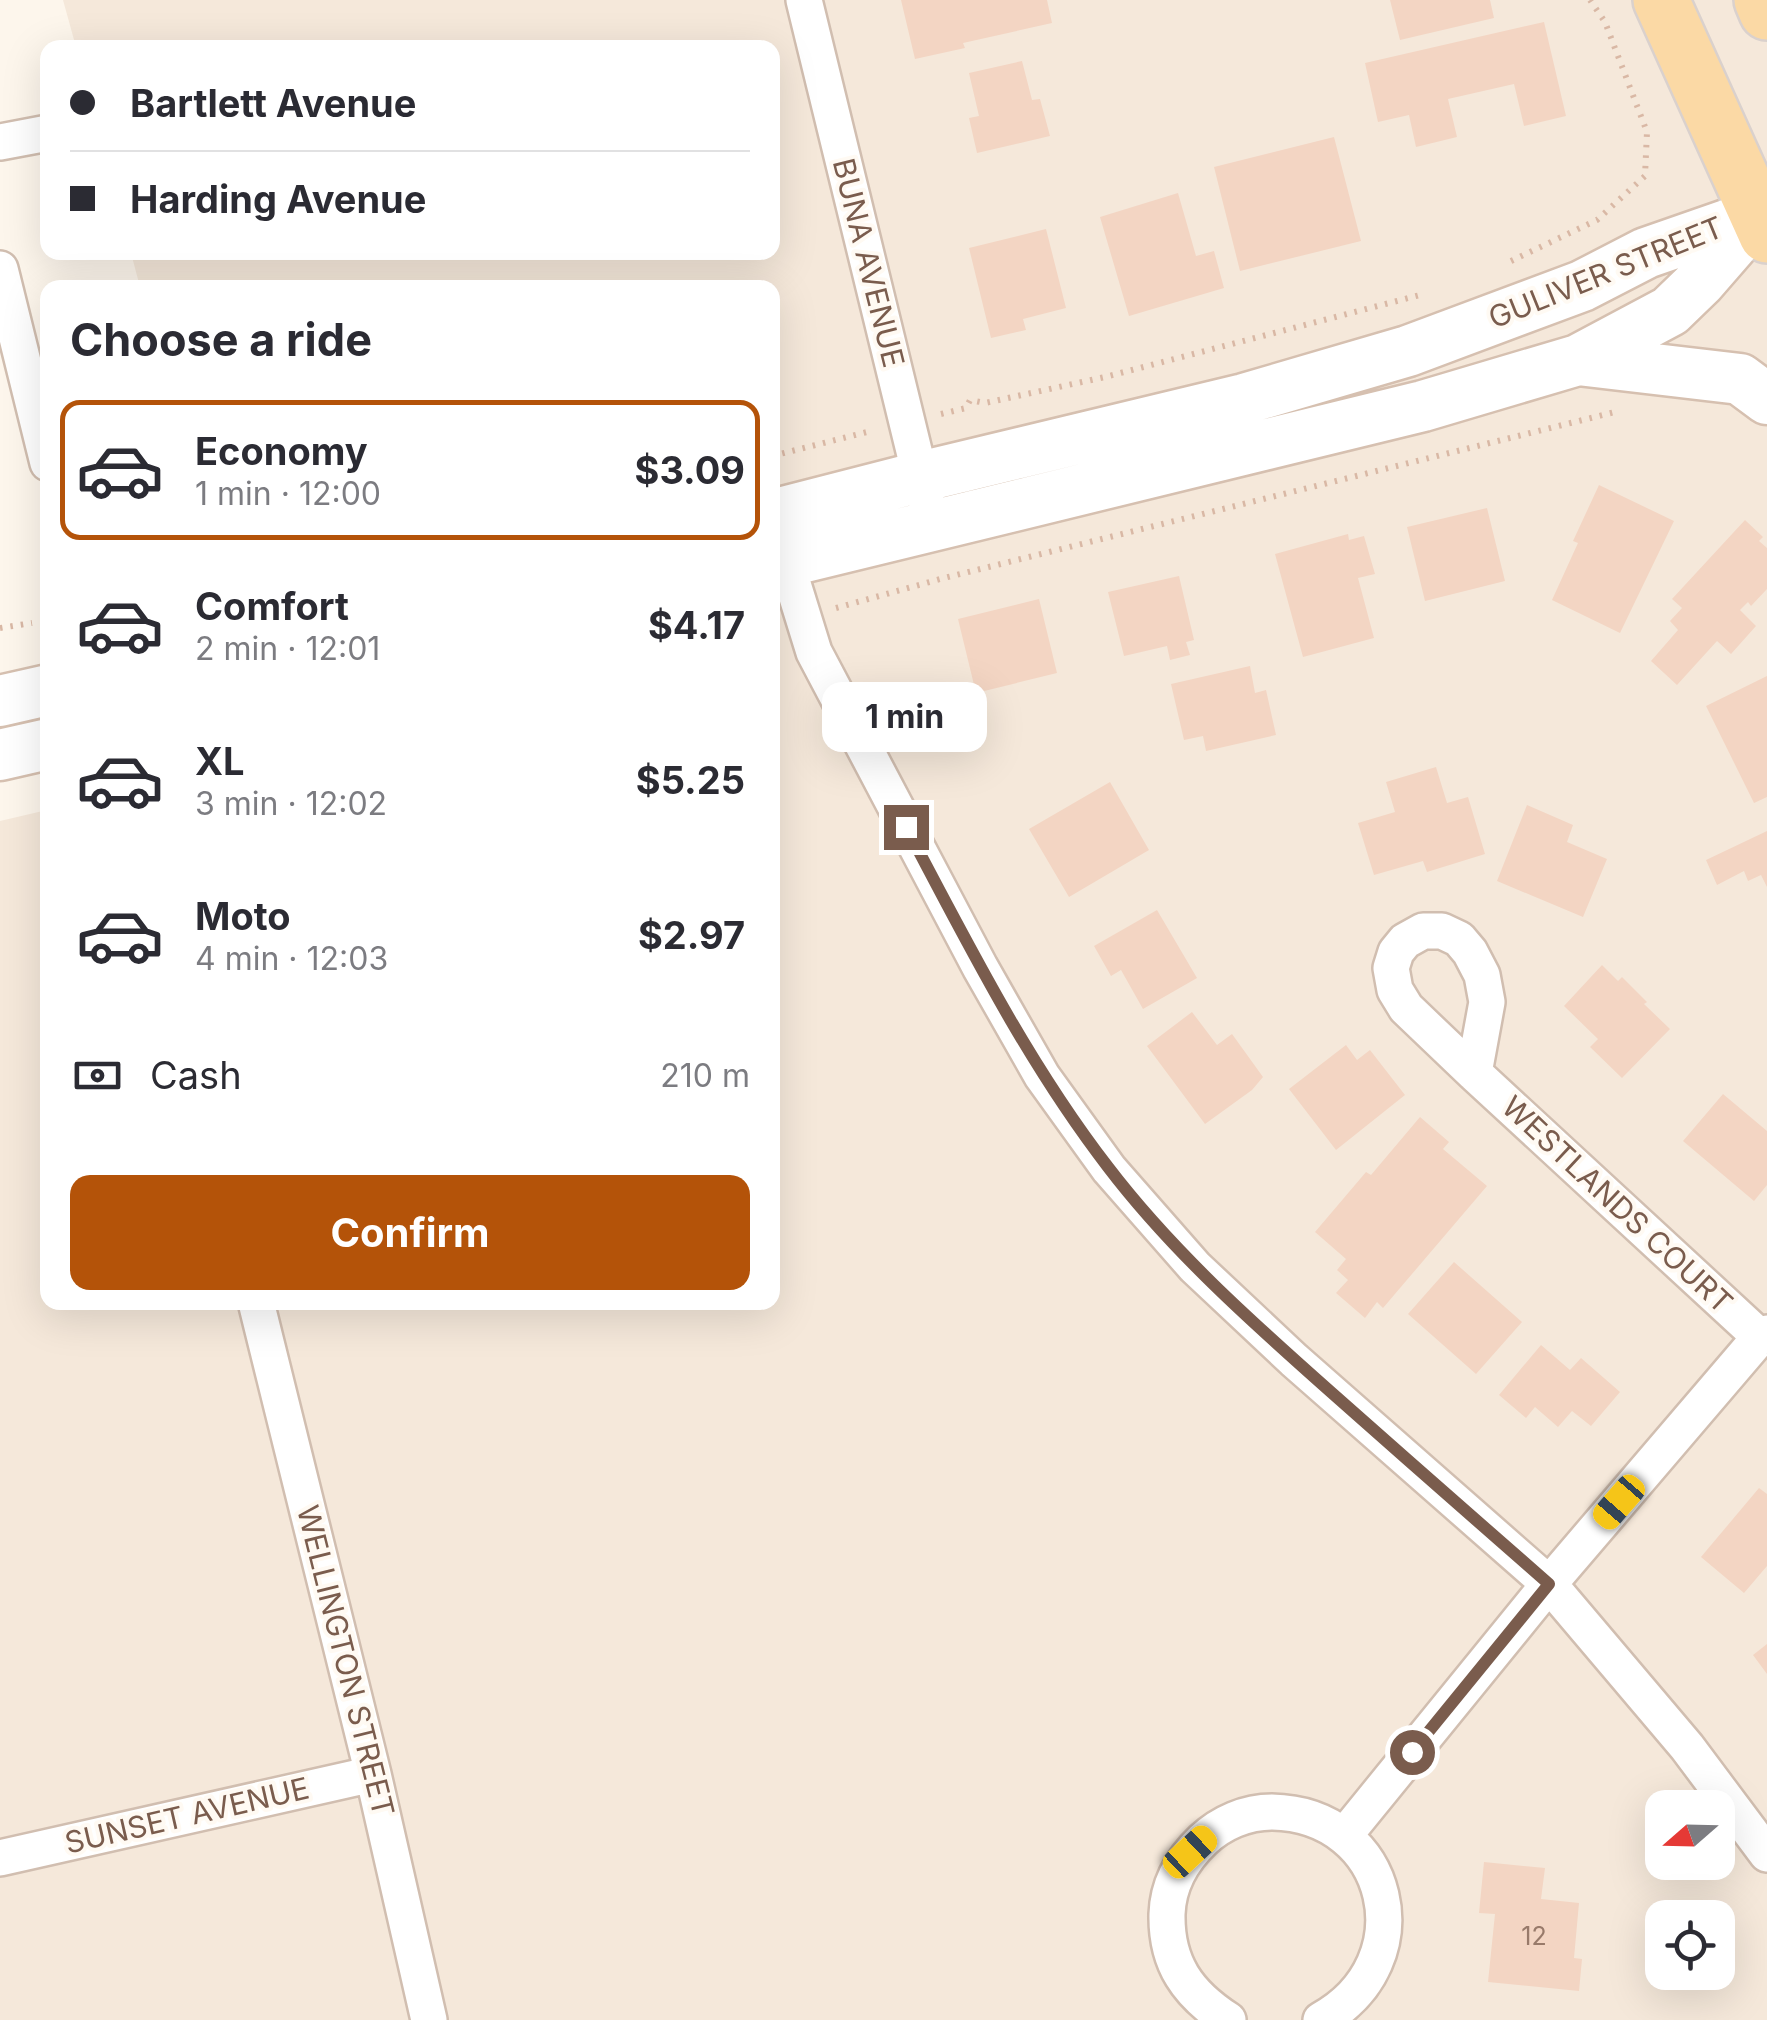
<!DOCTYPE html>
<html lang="en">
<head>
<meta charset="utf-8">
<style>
  body { margin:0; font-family:Inter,sans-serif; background:#f2f2f3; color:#2b2b33; height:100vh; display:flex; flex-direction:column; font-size:38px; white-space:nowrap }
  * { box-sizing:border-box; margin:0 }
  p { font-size:32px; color:#7c7c81 }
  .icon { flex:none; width:55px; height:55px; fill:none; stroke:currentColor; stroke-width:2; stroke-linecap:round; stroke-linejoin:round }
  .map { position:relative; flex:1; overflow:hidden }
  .sheet { position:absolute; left:40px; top:280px; width:740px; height:1030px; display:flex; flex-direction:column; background:#fff; border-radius:20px; box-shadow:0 10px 40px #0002 }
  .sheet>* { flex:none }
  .banner { position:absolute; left:40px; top:40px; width:740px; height:220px; border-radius:20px; box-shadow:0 10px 40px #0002; display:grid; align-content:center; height:220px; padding:0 30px; background:#fff }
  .needle { width:65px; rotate:250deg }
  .controls { position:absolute; left:1645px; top:1790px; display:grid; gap:20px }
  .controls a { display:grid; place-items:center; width:90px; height:90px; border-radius:20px; background:#fff; box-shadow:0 10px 40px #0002; font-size:50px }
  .end { position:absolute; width:45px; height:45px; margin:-22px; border:12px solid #7a5c4d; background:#fff; box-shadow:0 0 0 5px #fff }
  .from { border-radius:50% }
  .bubble { position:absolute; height:70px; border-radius:20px; background:#fff; box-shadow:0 10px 40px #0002; font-size:32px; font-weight:700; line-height:70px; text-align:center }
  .car { position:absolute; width:30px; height:60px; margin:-30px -15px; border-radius:12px; box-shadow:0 0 8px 2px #0007; background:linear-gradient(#f5c518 24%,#345 0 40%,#f5c518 0 76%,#345 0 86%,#f5c518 0) }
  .banner b { display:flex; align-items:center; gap:35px; height:95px; font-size:38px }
  .banner b+b { border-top:2px solid #e1e1e2 }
  .banner i { width:25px; height:25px; background:#2b2b33 }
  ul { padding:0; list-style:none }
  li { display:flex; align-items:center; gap:30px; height:140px; margin:0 20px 15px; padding:0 10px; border:5px solid transparent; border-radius:20px }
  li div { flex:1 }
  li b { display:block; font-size:38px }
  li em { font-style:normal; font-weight:700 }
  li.on { border-color:#b45309 }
  li>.icon { width:90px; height:90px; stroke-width:1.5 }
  h2 { padding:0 30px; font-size:45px; line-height:120px }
  .pay { display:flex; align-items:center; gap:25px; height:110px; padding:0 30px; font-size:38px }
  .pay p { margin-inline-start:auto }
  .button { display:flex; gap:20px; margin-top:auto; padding:20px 30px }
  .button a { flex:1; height:115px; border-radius:20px; background:#b45309; color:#fff; font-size:40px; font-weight:700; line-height:115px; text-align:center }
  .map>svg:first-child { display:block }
  .residential { fill:#f5e8da; fill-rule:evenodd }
  .building { fill:#f3d5c3 }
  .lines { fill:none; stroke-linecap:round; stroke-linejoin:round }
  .street-casing { stroke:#d1beb0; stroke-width:40 }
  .secondary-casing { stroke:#d6c0b0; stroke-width:55 }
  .primary-casing { stroke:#dad1cd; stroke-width:60 }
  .path { stroke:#d9b8a5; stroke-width:6; stroke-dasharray:2.5 8; stroke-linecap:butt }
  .street { stroke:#fff; stroke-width:35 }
  .secondary { stroke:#fff; stroke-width:50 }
  .primary { stroke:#fbd9a5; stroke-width:55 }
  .route { stroke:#7a5c4d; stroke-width:12 }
  .labels { text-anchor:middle; stroke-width:8; stroke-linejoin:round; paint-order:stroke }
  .number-label { font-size:25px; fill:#987a6a }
  .street-label { font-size:30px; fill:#7a5c4d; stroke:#fffaf3 }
</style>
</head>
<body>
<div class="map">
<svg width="1767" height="2020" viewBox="0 0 1767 2020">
  <rect width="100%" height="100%" fill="#fdf6ec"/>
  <path class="residential" d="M63,0h1704v2020h-1767v-1199l47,-11 1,492h724v-1014l-632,-1 -9,-34 641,-1v-204l-696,-1zM1662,1808h56v54h-56zM1662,1918h56v54h-56z"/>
  <path class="building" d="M901,0h146l5,23 -89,20 2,5 -50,11z
    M1390,0h100l4,18 -94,22z
    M1544,22l22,94 -42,10 -10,-42 -66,15 9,38 -41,10 -7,-32 -31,7 -13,-59z
    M1022,61l10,39 8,-1 10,37 -73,17 -8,-35 10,-2 -10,-43z
    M1334,137l27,104 -121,30 -26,-104z
    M1178,193l18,63 18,-5 10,37 -95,28 -29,-99z
    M1046,229l20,79 -43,11 3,11 -35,8 -22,-90z
    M1599,485l75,36 -54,112 -68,-33 26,-57 -5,-2z
    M1487,508l18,73 -80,20 -18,-74z
    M1745,520l18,17 -4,4 8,7v41l-16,17 -3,-4 -8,8 16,16 -25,28 -14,-13 -40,44 -26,-24 27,-31 -8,-9 12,-13 -10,-9z
    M1348,534l1,6 15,-4 11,38 -17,4 16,60 -71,19 -28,-103z
    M1179,576l15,64 -8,2 4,13 -20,5 -3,-14 -43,10 -16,-64z
    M1039,599l18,74 -81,20 -18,-74z
    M1250,666l5,27 11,-3 10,45 -70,16 -3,-15 -19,4 -13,-56z
    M1767,676v121l-13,6 -48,-97z
    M1436,767l11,36 21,-6 17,57 -58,18 -4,-11 -49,14 -16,-52 37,-11 -9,-30z
    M1110,782l39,68 -80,47 -40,-68z
    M1527,805l46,20 -6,17 40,17 -24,58 -86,-36z
    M1767,831v56l-6,-12 -13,6 -4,-10 -27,14 -11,-25z
    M1157,910l40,68 -54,31 -22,-39 -10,6 -17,-30z
    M1602,965l16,16 4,-4 25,25 -3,2 26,25 -48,49 -32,-31 8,-8 -34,-33z
    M1192,1012l25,33 15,-11 31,43 -11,13 -47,34 -58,-78z
    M1346,1045l11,15 13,-10 35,45 -69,55 -47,-61z
    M1723,1094l44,37v54l-13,16 -71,-60z
    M1420,1117l29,25 -6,7 44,37 -104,122 -6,-6 -12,16 -29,-25 12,-13 -11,-10 9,-11 -31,-27 51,-60 5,3z
    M1454,1262l68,60 -46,52 -68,-60z
    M1541,1345l29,25 11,-12 39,34 -29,34 -19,-15 -14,16 -23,-20 -9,11 -27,-23z
    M1759,1488l8,6v72l-23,27 -43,-36z
    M1767,1644v30l-14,-19z
    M1484,1862l61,6 -4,31 38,4 -5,55 8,1 -3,32 -91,-9 7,-68 -16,-1z"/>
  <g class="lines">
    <defs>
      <path id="street" d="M804,0l122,500
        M0,142l48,-9
        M0,269l48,194
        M780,542l34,110 166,315 62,109 67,93 86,98 99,93 255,224 138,163 80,107
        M1474,1073l13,-71 -5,-27 -12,-23 -11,-13 -17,-8h-19l-18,10 -9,11 -5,16 4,22 11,18 68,65 286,264
        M256,1302l117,472 56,246
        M1344,1836l205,-252 211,-247 7,-4
        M0,1858l373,-84
        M1228,2020c-40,-26 -62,-56 -61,-106 1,-29 15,-54 36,-74 18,-17 43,-28 69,-28 120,2 154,150 49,208"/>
      <path id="secondary" d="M1578,360l162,19 27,20
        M772,515l148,-38 324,-78 164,-48 174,-65 64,-33 112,-39
        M772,565l651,-159 155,-46 92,-49 30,-29 67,-77
        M0,701l48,-11
        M0,755l48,-11"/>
      <path id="primary" d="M1661,0l106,235
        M1762,0l5,12"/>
    </defs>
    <use href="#street" class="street-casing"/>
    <use href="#secondary" class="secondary-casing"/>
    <use href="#primary" class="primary-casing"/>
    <path class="path" d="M1511,261l86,-41 48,-44 2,-44 -42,-110 -15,-22
      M941,414l25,-6 4,-8 15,3 120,-26 315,-82
      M772,456l99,-25
      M836,608l108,-30 671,-166
      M0,628l32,-5"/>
    <use href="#street" class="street"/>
    <use href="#secondary" class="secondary"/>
    <use href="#primary" class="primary"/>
  </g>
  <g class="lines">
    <path class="route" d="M906,827c62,117 121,235 202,340 64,84 145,156 224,226 72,64 145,128 217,191l-137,168"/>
  </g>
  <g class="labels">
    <g class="number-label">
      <text x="1534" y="1945">12</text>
    </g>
    <g class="street-label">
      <text transform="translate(868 263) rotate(76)" y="10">BUNA AVENUE</text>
      <text transform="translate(1606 273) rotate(-22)" y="10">GULIVER STREET</text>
      <text transform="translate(1617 1205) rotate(43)" y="10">WESTLANDS COURT</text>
      <text transform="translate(345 1661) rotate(76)" y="10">WELLINGTON STREET</text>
      <text transform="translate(187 1816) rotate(-13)" y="10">SUNSET AVENUE</text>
    </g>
  </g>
</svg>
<div class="controls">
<a><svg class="needle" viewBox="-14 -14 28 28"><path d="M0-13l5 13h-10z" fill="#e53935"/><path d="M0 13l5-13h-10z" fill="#7c7c81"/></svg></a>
<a><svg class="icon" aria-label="locate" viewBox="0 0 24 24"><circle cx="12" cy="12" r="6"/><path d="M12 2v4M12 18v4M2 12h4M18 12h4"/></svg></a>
</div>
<i class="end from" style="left:1412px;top:1752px"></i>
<i class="end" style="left:906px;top:827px"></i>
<div class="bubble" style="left:822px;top:682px;width:165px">1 min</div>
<i class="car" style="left:1619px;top:1502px;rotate:221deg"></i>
<i class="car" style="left:1190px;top:1852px;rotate:47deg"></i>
<div class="banner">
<b><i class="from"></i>Bartlett Avenue</b>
<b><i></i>Harding Avenue</b>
</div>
<section class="sheet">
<h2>Choose a ride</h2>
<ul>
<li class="on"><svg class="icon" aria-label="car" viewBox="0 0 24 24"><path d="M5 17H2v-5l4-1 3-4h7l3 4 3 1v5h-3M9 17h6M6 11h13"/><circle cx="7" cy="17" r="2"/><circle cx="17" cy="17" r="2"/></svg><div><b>Economy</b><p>1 min · 12:00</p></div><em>$3.09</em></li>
<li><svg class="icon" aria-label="car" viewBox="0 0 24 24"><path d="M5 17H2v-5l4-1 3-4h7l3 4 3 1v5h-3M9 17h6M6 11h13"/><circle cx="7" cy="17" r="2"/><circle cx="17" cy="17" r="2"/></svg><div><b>Comfort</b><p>2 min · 12:01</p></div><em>$4.17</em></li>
<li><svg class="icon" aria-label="car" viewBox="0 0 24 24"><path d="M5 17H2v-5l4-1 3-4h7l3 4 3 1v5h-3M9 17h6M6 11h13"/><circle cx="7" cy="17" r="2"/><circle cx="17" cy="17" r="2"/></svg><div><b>XL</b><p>3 min · 12:02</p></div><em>$5.25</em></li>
<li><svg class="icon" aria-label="car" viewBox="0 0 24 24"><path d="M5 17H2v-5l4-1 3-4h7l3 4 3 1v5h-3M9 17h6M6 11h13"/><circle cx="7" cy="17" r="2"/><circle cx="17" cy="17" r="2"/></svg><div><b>Moto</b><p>4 min · 12:03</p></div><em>$2.97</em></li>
</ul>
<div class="pay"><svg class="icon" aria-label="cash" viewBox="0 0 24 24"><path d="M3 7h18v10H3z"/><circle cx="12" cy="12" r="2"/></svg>Cash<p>210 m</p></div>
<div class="button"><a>Confirm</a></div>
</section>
</div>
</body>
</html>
